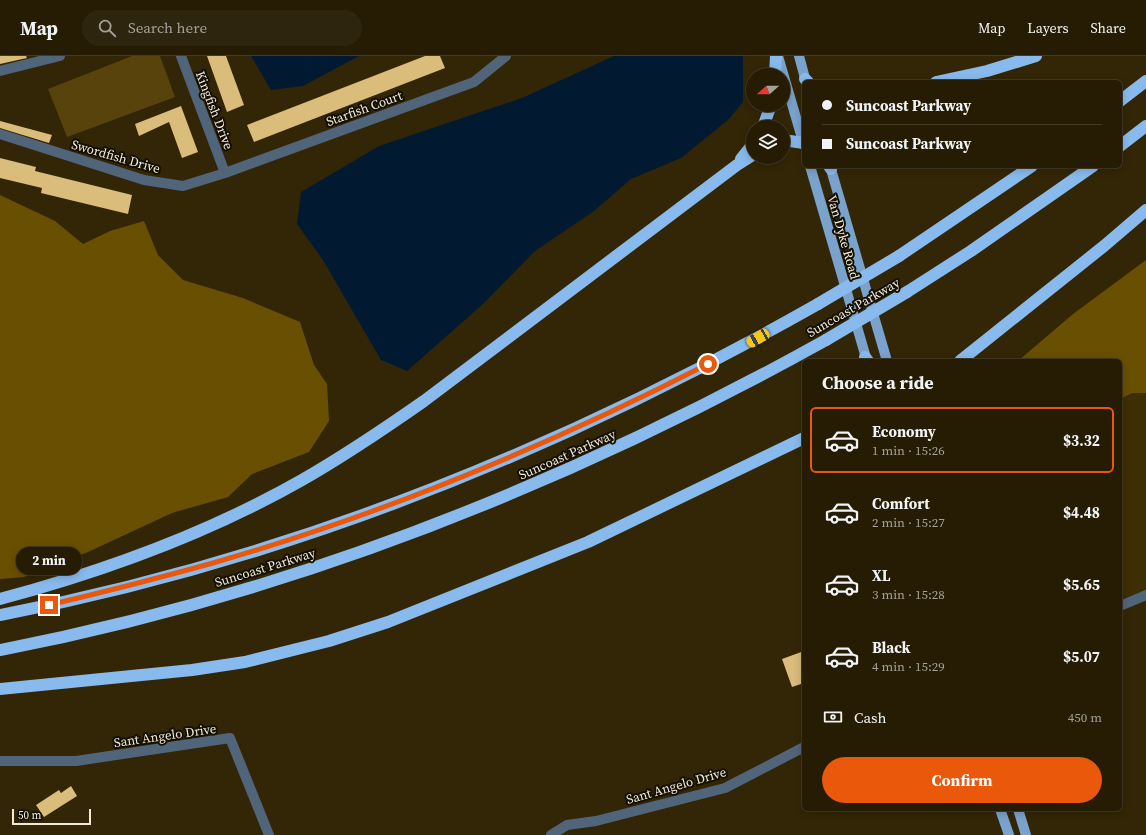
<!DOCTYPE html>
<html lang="en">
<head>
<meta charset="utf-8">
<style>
  body { margin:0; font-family:"Source Serif 4",serif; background:#2e250e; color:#f1f3f6; height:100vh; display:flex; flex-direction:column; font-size:15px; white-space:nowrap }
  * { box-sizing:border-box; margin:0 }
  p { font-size:13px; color:#a4a19a }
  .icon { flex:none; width:22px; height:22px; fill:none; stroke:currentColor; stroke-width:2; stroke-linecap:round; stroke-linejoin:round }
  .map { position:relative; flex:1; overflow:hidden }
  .details { position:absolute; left:802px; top:303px; width:320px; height:452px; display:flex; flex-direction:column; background:#261c04; border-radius:6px; box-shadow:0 2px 10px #0003,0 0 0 1px #423a26 }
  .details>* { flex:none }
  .guide { position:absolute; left:802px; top:24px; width:320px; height:88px; border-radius:6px; box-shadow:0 2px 10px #0003,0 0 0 1px #423a26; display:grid; align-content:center; height:88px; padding:0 20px; background:#261c04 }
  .needle { width:26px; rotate:249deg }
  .buttons { position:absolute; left:746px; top:12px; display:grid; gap:8px }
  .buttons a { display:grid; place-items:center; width:44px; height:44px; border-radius:50%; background:#261c04; box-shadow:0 2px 10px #0003,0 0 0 1px #423a26; font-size:20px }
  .scale { position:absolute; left:12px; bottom:10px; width:79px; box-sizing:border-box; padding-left:4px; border:2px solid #f2ead9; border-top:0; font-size:11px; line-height:14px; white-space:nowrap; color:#f2ead9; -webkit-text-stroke:3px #151004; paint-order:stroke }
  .end { position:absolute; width:18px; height:18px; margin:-9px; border:5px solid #ea580c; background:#fff; box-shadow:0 0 0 2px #fff }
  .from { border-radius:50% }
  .bubble { position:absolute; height:28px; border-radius:14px; background:#261c04; box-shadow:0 2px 10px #0003,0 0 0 1px #423a26; font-size:13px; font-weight:700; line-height:28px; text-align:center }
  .car { position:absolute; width:12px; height:24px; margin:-12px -6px; border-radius:5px; box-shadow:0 0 3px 1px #0007; background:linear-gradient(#f5c518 24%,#345 0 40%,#f5c518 0 76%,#345 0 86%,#f5c518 0) }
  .guide b { display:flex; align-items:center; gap:14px; height:38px; font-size:15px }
  .guide b+b { border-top:1px solid #423a26 }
  .guide i { width:10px; height:10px; background:#f1f3f6 }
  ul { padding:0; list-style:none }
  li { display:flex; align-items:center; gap:12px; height:66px; margin:0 8px 6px; padding:0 12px; border:2px solid transparent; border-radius:6px }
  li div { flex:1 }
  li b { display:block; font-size:15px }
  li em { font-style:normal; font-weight:700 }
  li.selected { border-color:#ea580c }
  li>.icon { width:36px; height:36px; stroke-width:1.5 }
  h2 { padding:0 20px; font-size:18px; line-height:48px }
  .pay { display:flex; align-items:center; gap:10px; height:44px; padding:0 20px; font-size:15px }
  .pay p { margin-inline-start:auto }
  .primary-button { display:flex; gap:8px; margin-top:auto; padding:8px 20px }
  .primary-button a { flex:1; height:46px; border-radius:24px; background:#ea580c; color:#fff; font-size:16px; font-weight:700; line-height:46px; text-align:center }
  header { display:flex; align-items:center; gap:24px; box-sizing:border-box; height:56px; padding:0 20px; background:#261c04; border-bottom:1px solid #423a26 }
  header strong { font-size:19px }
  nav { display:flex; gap:22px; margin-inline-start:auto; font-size:14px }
  .search { width:280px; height:36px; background:#2e250e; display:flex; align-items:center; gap:10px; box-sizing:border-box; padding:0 14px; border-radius:22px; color:#a4a19a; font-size:15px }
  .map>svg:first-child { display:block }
  .built { fill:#3e2e04 }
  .green { fill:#58430c }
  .forest { fill:#694f01 }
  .water { fill:#021a31 }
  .building { fill:#dabc7b }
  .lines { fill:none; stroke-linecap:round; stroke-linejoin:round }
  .minor { stroke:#51657a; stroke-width:10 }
  .major { stroke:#79a2cc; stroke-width:10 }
  .highway { stroke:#88baed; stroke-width:12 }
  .highway-bridge { stroke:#88baed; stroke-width:12 }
  .route { stroke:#ea580c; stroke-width:5 }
  .labels { text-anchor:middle; stroke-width:4; stroke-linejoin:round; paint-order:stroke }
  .street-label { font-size:13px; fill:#f2ead9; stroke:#151004 }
</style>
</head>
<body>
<header>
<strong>Map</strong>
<div class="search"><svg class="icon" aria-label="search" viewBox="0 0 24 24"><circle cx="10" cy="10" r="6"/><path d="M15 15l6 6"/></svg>Search here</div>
<nav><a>Map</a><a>Layers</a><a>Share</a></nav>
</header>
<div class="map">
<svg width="1146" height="779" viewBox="0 0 1146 779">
  <rect width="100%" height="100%" fill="#332606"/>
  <path class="built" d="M1146,250v284l-26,10v-239h-57z"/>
  <path class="green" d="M132,0h28l15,41 -108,40 -19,-48z"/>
  <path class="forest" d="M0,139l55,26 28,23 27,-13 34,-10 14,34 25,25 60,18 57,24 14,43 13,19 2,37 -20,31 -57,22 -24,23 -56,16 -84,39 -64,25 -24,2z
    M1146,204v133h-14l-12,6v-38h-102l55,-47z"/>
  <path class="water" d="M251,0h108l-56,30 -32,4z
    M614,0h129v46l-15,18 -47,38 -50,21 -37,32 -59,40 -52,53 -76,67 -26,-11 -58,-100 -26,-36 4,-32 78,-46 143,-48z"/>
  <path class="building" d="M0,0h26l1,2 -27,6z
    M207,0h19l18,49 -17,7z
    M425,0h15l5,12 -191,74 -7,-17z
    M181,50l17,46 -16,6 -13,-36 -30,14 -4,-12z
    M0,65l52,14 -3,8 -49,-15z
    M0,102l36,9 -1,4 97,24 -4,19 -87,-21 1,-5 -42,-10z
    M804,595v32l-12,4 -10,-28z
    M71,730l6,10 -33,21 -8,-12 23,-15 2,3z"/>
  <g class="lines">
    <path class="minor" d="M181,0l44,117
      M0,15l60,-15
      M0,78l144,46 39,6 42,-13 249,-91 32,-26
      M1120,550l26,-11
      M0,705h76l154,-23 39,97
      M551,779l16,-10 29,-4 129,-33 79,-41"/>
    <path class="major" d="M778,0l26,89
      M799,0l7,26
      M810,110l57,195
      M830,110l57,195
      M1000,753l9,26
      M1018,753l8,26"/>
    <path class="highway" d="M775,19l1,-19
      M805,23l3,3
      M936,26l51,-11 49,-15
      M1120,45l26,-20
      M763,71l8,-22
      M783,84l21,3
      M1120,90l26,-20
      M741,103l12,-15
      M829,110l2,3
      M899,200l133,-90
      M907,236l64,-41 122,-85
      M865,301l3,4
      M960,305l144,-115 42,-36
      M0,543c105,-28 207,-65 302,-119 42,-24 82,-51 122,-79l313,-236 16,-10
      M0,559c287,-55 564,-167 818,-311
      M0,594c291,-56 567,-166 826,-310
      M0,633l192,-19 53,-8 84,-21 59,-19 200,-80 216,-104"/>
    <path class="highway-bridge" d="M818,248l81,-48
      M826,284l81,-48"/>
  </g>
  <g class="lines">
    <path class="route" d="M49,549c55,-13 110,-27 164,-42 171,-49 337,-118 495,-199"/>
  </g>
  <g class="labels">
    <g class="street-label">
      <text transform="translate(364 52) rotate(-20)" y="5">Starfish Court</text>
      <text transform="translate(215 54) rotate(69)" y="5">Kingfish Drive</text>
      <text transform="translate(116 100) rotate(16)" y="5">Swordfish Drive</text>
      <text transform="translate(844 181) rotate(74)" y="5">Van Dyke Road</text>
      <text transform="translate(853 251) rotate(-30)" y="5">Suncoast Parkway</text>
      <text transform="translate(567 398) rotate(-24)" y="5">Suncoast Parkway</text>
      <text transform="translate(265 511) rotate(-17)" y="5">Suncoast Parkway</text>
      <text transform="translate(165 679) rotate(-8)" y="5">Sant Angelo Drive</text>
      <text transform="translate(676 729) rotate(-16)" y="5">Sant Angelo Drive</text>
    </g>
  </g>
</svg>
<div class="buttons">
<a><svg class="needle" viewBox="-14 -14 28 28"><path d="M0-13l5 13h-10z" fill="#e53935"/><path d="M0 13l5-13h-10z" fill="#a4a19a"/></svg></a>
<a><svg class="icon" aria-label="layers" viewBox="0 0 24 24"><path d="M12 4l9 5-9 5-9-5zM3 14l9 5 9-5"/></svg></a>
</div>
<div class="scale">50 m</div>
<i class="end from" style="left:708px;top:308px"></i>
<i class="end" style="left:49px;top:549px"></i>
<div class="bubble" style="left:16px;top:491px;width:66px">2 min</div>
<i class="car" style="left:758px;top:282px;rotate:240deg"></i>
<div class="guide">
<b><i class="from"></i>Suncoast Parkway</b>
<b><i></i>Suncoast Parkway</b>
</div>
<section class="details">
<h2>Choose a ride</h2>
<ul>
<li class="selected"><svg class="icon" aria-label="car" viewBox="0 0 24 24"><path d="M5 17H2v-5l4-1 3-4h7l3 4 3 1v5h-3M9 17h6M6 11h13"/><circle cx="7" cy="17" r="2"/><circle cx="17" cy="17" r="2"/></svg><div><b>Economy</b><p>1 min · 15:26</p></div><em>$3.32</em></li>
<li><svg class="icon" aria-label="car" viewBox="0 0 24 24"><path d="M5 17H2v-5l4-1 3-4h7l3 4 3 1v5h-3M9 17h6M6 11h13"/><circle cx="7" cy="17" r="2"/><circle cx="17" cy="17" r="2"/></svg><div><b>Comfort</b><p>2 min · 15:27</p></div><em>$4.48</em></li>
<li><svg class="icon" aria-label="car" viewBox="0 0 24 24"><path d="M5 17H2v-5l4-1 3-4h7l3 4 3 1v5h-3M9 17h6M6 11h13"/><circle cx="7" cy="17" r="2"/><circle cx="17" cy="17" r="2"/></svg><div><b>XL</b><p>3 min · 15:28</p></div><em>$5.65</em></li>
<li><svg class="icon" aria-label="car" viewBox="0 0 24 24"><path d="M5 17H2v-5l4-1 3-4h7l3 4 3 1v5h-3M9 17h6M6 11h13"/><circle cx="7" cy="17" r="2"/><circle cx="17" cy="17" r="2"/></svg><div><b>Black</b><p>4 min · 15:29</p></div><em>$5.07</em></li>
</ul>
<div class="pay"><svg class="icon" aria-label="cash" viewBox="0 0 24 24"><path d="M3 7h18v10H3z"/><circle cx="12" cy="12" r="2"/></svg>Cash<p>450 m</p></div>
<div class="primary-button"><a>Confirm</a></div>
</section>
</div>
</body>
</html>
